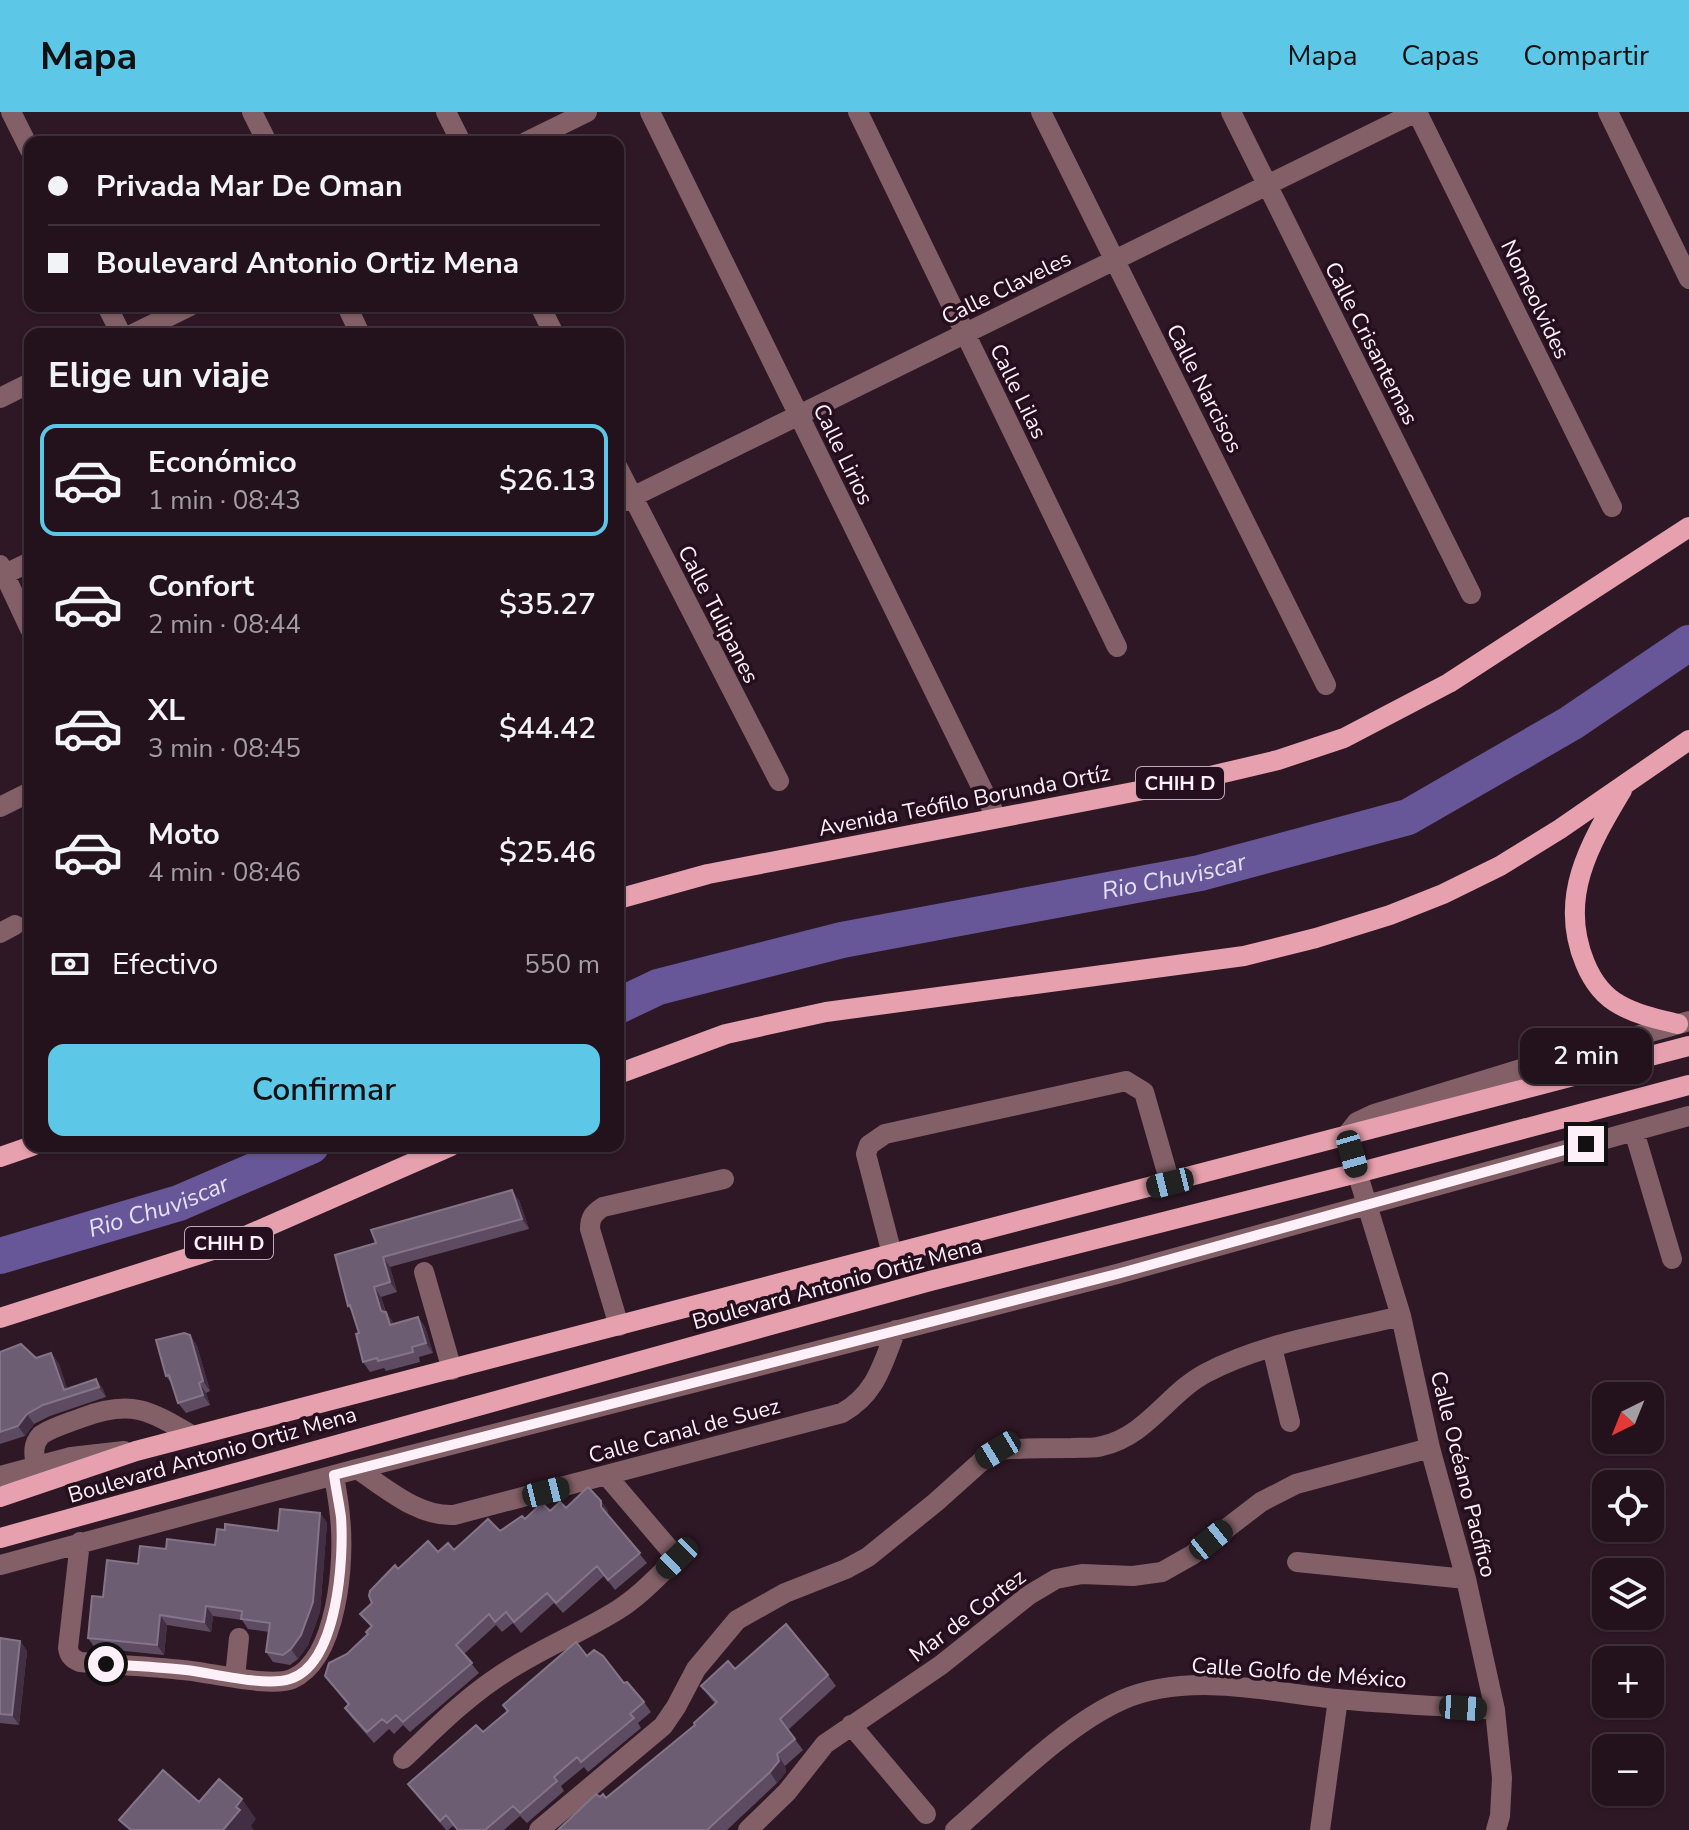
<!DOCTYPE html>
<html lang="es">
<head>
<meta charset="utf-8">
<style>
  body { margin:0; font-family:"Nunito Sans",sans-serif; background:#2f2029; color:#f1f3f6; height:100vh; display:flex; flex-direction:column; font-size:30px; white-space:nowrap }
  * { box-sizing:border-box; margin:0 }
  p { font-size:26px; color:#a39ea3 }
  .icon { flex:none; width:44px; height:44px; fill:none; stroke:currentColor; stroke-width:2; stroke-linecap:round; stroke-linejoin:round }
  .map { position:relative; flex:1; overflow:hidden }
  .sheet { position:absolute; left:24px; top:216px; width:600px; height:824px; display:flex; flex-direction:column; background:#23121c; border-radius:16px; box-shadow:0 2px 6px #0004,0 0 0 2px #40323b }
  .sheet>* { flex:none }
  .banner { position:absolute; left:24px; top:24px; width:600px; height:176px; border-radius:16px; box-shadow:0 2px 6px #0004,0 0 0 2px #40323b; display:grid; align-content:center; height:176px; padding:0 24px; background:#23121c }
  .needle { width:52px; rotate:223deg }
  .controls { position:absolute; left:1592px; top:1270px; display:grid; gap:16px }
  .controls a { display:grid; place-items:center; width:72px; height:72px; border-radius:16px; background:#23121c; box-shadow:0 2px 6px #0004,0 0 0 2px #40323b; font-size:40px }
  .end { position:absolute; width:36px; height:36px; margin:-18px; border:10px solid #fdf0f8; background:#111; box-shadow:0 0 0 4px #111 }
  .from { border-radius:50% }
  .bubble { position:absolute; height:56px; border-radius:16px; background:#23121c; box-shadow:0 2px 6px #0004,0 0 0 2px #40323b; font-size:26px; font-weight:600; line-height:56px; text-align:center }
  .car { position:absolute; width:24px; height:48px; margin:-24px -12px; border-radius:10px; box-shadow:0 0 6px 2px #0007; background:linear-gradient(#222 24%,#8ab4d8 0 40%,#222 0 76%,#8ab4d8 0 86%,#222 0) }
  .banner b { display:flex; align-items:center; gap:28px; height:76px; font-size:30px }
  .banner b+b { border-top:2px solid #40323b }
  .banner i { width:20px; height:20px; background:#f1f3f6 }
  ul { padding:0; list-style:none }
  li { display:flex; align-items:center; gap:24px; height:112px; margin:0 16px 12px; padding:0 8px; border:4px solid transparent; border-radius:16px }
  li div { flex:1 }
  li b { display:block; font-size:30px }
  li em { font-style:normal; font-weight:600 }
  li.on { border-color:#5cc7e7 }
  li>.icon { width:72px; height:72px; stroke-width:1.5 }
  h2 { padding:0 24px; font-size:36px; line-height:96px }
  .pay { display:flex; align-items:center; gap:20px; height:88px; padding:0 24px; font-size:30px }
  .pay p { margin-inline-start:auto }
  .primary-button { display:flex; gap:16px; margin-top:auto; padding:16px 24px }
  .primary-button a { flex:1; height:92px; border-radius:16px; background:#5cc7e7; color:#111; font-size:32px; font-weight:600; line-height:92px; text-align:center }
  header { display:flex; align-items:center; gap:48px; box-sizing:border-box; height:112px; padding:0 40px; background:#5cc7e7; color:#111 }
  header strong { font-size:38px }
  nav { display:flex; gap:44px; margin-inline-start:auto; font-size:28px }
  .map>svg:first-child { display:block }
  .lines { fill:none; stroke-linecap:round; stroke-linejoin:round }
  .river { stroke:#675798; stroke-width:36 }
  .minor { stroke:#836067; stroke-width:20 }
  .major { stroke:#e7a0ad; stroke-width:20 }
  .wall { fill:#5c4b61 }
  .shaded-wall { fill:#432f43 }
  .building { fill:#6d5d72; stroke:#847487; stroke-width:2 }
  .route { stroke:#fdf0f8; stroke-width:10 }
  .labels { text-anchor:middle; stroke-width:7; stroke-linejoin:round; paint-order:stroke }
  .shield { fill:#250e1d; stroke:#bcacb6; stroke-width:2 }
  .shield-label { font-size:20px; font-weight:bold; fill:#fdf0f8 }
  .street-label { font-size:22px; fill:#fdf0f8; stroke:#250e1d }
  .water-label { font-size:24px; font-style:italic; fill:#e4e1f4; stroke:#250e1d }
</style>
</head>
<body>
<header>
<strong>Mapa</strong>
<nav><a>Mapa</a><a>Capas</a><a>Compartir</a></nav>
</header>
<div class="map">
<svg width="1689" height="1718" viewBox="0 0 1689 1718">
  <rect width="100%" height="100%" fill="#2f1826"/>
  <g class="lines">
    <g class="river">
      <path id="s1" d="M618,894l40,-19 184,-47 358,-67 208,-56 163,-94 118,-80"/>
      <path id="s2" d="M0,1144l179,-53 132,-57"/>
    </g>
    <path class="minor" d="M11,0l19,38
      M252,0l15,30
      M446,0l15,30
      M650,0l346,705
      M858,0l259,535
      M1041,0l285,573
      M1231,0l240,482
      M1417,0l195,395
      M1608,0l81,167
      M526,30l61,-30
      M107,194l14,28
      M347,194l13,28
      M540,194l14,28
      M133,222l57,-28
      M0,286l30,-15
      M618,356l161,313
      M618,392l798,-392
      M0,453l30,64
      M5,462l25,-12
      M0,695l30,-15
      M0,821l15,-8
      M1634,1019l38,128
      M892,1142l-26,-100 3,-9 16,-11 241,-53 18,11 26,91
      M424,1160l28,98
      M619,1214l-29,-97c0,-12 4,-16 13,-22l121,-28
      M1272,1235l18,75
      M36,1355c-2,-13 -4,-22 5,-32 12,-8 27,-12 40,-17 50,-19 68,-8 112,18
      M357,1357c29,19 61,48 97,46l388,-102c34,-19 40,-48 54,-83
      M0,1364l71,-19 53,-6
      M80,1430l-12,106c1,8 5,11 12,14 35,3 69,4 103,8 25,2 88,18 109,9 46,-20 53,-120 48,-162 -1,-14 -4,-28 -6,-42
      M1297,1450l169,17
      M0,1453l357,-96 760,-195 572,-158
      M235,1565l4,-39
      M851,1613l75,89
      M403,1647c29,-27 56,-55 89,-78 39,-28 83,-45 124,-70 23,-14 41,-34 61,-53l-70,-82
      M539,1718l124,-104 13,-19 20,-38 41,-49 48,-27 61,-24 22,-12 68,-55 48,-43 14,-9c25,-2 49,-2 74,-2 10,-1 21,1 30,-2 45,-10 66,-53 104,-73 59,-31 130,-41 195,-57
      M748,1718l39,-38 38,-48 116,-79 88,-70 27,-16 26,-5 51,2 29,-4 30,-17 69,-53 35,-18 134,-36
      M955,1718c48,-41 110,-105 167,-130 67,-29 145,-8 215,-1 53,5 105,7 158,11
      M1320,1718l18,-131
      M1496,1718l4,-14 2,-38 -7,-68 -29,-131 -36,-131 -29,-132 -55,-180 11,-14 17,-8 160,-49 155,-44"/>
    <path class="major" d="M1622,678c-33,55 -64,108 -37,173 7,17 18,33 35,42 18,10 38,14 58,19
      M618,787l90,-25 477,-92 93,-22 66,-22 105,-55 240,-156
      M618,962l108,-40 100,-22 418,-56 72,-18 74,-23 53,-21 57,-28 60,-37 129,-89
      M0,1045l32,-11
      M0,1206l216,-69 235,-103
      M0,1385l136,-46 1553,-405
      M0,1426l930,-257 427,-108 332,-88"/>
  </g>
  <path class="wall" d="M519,1088l10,29 -139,38 7,25 -16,5 5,15 8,12 24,-7 7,10 8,26 -14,4 1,5 -34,9 -2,-3 -14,4 -7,-10 -4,-29 -7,-21 -4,-6 -13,-51z
    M190,1223l7,11 13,45 -4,2 4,12 -24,8 -8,-10 -6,-19 -6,-8z
    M0,1240l36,6 15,-5 8,11 8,25 29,-10 7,10 3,8 -56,19 -16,8 -9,12 -25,8z
    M601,1389l7,10v4l39,48 -32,27 -11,-14 -41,37 -9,-10 -33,30 -8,-10 -11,9 -6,-7 -32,29 15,19 -69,59 -7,-7 -9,9 -5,-5 -15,14 -22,-25 -7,-10 3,-3 -23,-29 43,-42 3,-7 -11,-13 12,-11 26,-34 40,-17 16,-2 71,-31 25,-8z
    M320,1401l7,10 -7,89 -12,33 -10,14 -8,6 -17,-3 -7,-10 3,-20 -21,-3 -6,-9 -29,-4 -2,16 -44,-7 -3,30 -69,-7 -7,-10 15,-41 35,-33 28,-15 49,-4 10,-15 53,1z
    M0,1526l20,3 7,10 -8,74 -19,-2z
    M587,1544l37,27 20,19 7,10 -13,11 3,5 -53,44 -4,-5 -23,19 3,5 -37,32 -7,-7 -16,14h-47l-4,-4 -5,4h-2l-38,-46 75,-52 24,-21 -4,-6z
    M735,1557l93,6 8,11 -48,44 15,20 -18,16 1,6 -9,11 -50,47h-169l42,-33 6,1 89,-73 20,-21 -14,-18z"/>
  <path class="shaded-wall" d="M512,1078l7,10 10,29 -7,-10z
    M383,1145l7,10 7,25 -7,-10z
    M374,1175l7,10 7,24 -7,-10z
    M386,1200l7,10 4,13 -7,-10z
    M418,1205l7,10 8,26 -7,-10z
    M190,1223l7,11 13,45 -7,-10z
    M51,1241l8,11 11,33 -6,-7z
    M96,1267l7,10 3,8 -7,-10z
    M199,1271l7,10 4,12 -7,-10z
    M27,1302l7,10 -9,12 -7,-10z
    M601,1389l7,10v6l-7,-10z
    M320,1401l7,10 -7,89 -12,33 -10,14 -7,-10z
    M206,1494l7,10 -2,16 -7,-10z
    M160,1503l7,10 -3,30 -7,-10z
    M20,1529l7,10 -8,74 -7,-10z
    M777,1642l8,12 1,6 -9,11 -7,-11z
    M242,1687l14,20 -5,7 3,4h-31l13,-23z"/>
  <path class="building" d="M512,1078l10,29 -139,38 7,25 -16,5 7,24 5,1 4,13 28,-8 8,26 -14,4 1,5 -35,9 -1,-3 -14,4 -7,-28 3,-1 -9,-28 -2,1 -13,-51 41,-12 -5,-13z
    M184,1221l6,2 13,46 -4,2 4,12 -25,8 -9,-28 -3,1 -10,-36z
    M21,1232l15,14 15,-5 13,37 32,-11 3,8 -56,18 -16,9 -9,12 -18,6v-80z
    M588,1375l13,14v6l39,46 -32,27 -11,-14 -41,37 -9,-10 -33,29 -8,-10 -11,10 -6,-8 -33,31 16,18 -69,59 -7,-7 -9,8 -5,-4 -15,13 -22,-24 4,-4 -24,-28 4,-13 18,-9 21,-20 -2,-2 6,-6 -12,-12 12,-11 -3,-7 1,-5 25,-26 3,4 30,-28 10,11 10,-9 6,7 34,-31 12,12 22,-15 3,3 17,-16 8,8 10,-9 6,6z
    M280,1397l40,4 -7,89 -12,33 -10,14 -8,6 -17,-3 4,-29 -29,-4 1,-8 -36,-5 -2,16 -44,-7 -3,30 -69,-7 4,-42 11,1 4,-37 31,4 2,-18 26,3 1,-10 48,6 2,-16 8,1v-6l53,7z
    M786,1512l42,51 -48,44 15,20 -18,15 2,7 -9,11 -63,58h-149l38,-36 4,3 3,-3 3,4 89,-73 -1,-2 23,-21 -16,-16 27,-25 7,8z
    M0,1526l20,3 -8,74 -12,-1z
    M576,1530l11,14 7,-6 9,6 21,27 3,-1 17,20 -14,12 4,4 -53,44 -4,-5 -23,20 3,4 -37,32 -7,-7 -28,24h-27l-12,-15 -6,6 -32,-37 68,-59 7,7 25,-21 -5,-6z
    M163,1658l36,32 20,-23 23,20 -6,8 4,3 -17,20h-92l-12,-10z"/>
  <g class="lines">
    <path class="route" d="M106,1552c27,2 54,3 80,6 27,3 79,17 104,9 48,-15 54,-121 51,-162 -2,-14 -5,-28 -7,-42l783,-201 469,-130"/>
  </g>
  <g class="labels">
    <g class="shield">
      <rect x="1136" y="655" width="88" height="32" rx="6"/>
      <rect x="185" y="1115" width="88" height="32" rx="6"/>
    </g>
    <g class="shield-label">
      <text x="1180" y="678">CHIH D</text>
      <text x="229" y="1138">CHIH D</text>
    </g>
    <g class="street-label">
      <text transform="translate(1006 175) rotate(-26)" y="8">Calle Claveles</text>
      <text transform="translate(1536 187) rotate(64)" y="8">Nomeolvides</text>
      <text transform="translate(1372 231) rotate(63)" y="8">Calle Crisantemas</text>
      <text transform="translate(1205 276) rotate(63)" y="8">Calle Narcisos</text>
      <text transform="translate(1019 279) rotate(64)" y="8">Calle Lilas</text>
      <text transform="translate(844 342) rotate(64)" y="8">Calle Lirios</text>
      <text transform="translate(719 502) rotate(63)" y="8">Calle Tulipanes</text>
      <text transform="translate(964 688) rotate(-11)" y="8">Avenida Teófilo Borunda Ortíz</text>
      <text transform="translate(837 1171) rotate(-15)" y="8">Boulevard Antonio Ortiz Mena</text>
      <text transform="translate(684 1318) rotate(-15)" y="8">Calle Canal de Suez</text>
      <text transform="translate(212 1342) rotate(-16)" y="8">Boulevard Antonio Ortiz Mena</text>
      <text transform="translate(1464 1362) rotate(76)" y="8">Calle Océano Pacífico</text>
      <text transform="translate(967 1503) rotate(-37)" y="8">Mar de Cortez</text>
      <text transform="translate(1299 1560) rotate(4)" y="8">Calle Golfo de México</text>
    </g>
    <g class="water-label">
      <text dy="8" stroke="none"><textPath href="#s1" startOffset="572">Rio Chuviscar</textPath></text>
      <text dy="8" stroke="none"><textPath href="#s2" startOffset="166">Rio Chuviscar</textPath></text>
    </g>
  </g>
</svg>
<div class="controls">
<a><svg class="needle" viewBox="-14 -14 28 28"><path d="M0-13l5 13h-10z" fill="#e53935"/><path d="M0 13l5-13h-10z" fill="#a39ea3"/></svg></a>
<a><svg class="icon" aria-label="locate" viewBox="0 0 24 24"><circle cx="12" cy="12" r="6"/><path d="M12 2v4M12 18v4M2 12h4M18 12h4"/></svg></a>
<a><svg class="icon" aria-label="layers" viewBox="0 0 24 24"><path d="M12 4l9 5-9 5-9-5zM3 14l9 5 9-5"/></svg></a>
<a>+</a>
<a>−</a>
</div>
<i class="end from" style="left:106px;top:1552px"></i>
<i class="end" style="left:1586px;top:1032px"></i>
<div class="bubble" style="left:1520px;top:916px;width:132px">2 min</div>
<i class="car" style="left:1352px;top:1042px;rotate:164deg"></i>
<i class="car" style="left:1170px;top:1071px;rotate:256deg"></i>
<i class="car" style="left:998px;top:1338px;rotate:239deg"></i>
<i class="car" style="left:546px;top:1380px;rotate:76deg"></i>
<i class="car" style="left:1211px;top:1428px;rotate:51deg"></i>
<i class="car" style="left:677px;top:1446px;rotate:226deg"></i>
<i class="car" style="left:1463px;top:1596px;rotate:94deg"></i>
<div class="banner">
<b><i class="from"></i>Privada Mar De Oman</b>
<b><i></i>Boulevard Antonio Ortiz Mena</b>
</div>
<section class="sheet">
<h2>Elige un viaje</h2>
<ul>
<li class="on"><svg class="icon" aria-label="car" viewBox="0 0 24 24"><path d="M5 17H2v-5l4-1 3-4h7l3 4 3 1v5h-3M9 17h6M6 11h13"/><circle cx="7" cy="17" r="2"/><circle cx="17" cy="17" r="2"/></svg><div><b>Económico</b><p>1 min · 08:43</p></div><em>$26.13</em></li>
<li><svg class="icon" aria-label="car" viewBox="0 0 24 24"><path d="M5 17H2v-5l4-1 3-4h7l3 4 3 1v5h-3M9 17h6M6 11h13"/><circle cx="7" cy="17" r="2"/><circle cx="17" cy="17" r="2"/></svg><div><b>Confort</b><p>2 min · 08:44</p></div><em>$35.27</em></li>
<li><svg class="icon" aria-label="car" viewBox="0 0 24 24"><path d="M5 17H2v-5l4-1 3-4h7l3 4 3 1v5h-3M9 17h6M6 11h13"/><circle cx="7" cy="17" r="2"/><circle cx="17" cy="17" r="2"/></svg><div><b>XL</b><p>3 min · 08:45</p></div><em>$44.42</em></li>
<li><svg class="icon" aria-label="car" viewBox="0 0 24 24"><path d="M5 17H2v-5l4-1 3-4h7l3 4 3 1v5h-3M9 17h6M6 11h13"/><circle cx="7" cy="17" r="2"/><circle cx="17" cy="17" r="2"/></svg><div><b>Moto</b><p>4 min · 08:46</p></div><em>$25.46</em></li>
</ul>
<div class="pay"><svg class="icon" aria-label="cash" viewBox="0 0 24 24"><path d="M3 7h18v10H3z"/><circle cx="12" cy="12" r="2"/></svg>Efectivo<p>550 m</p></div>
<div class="primary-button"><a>Confirmar</a></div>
</section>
</div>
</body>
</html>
